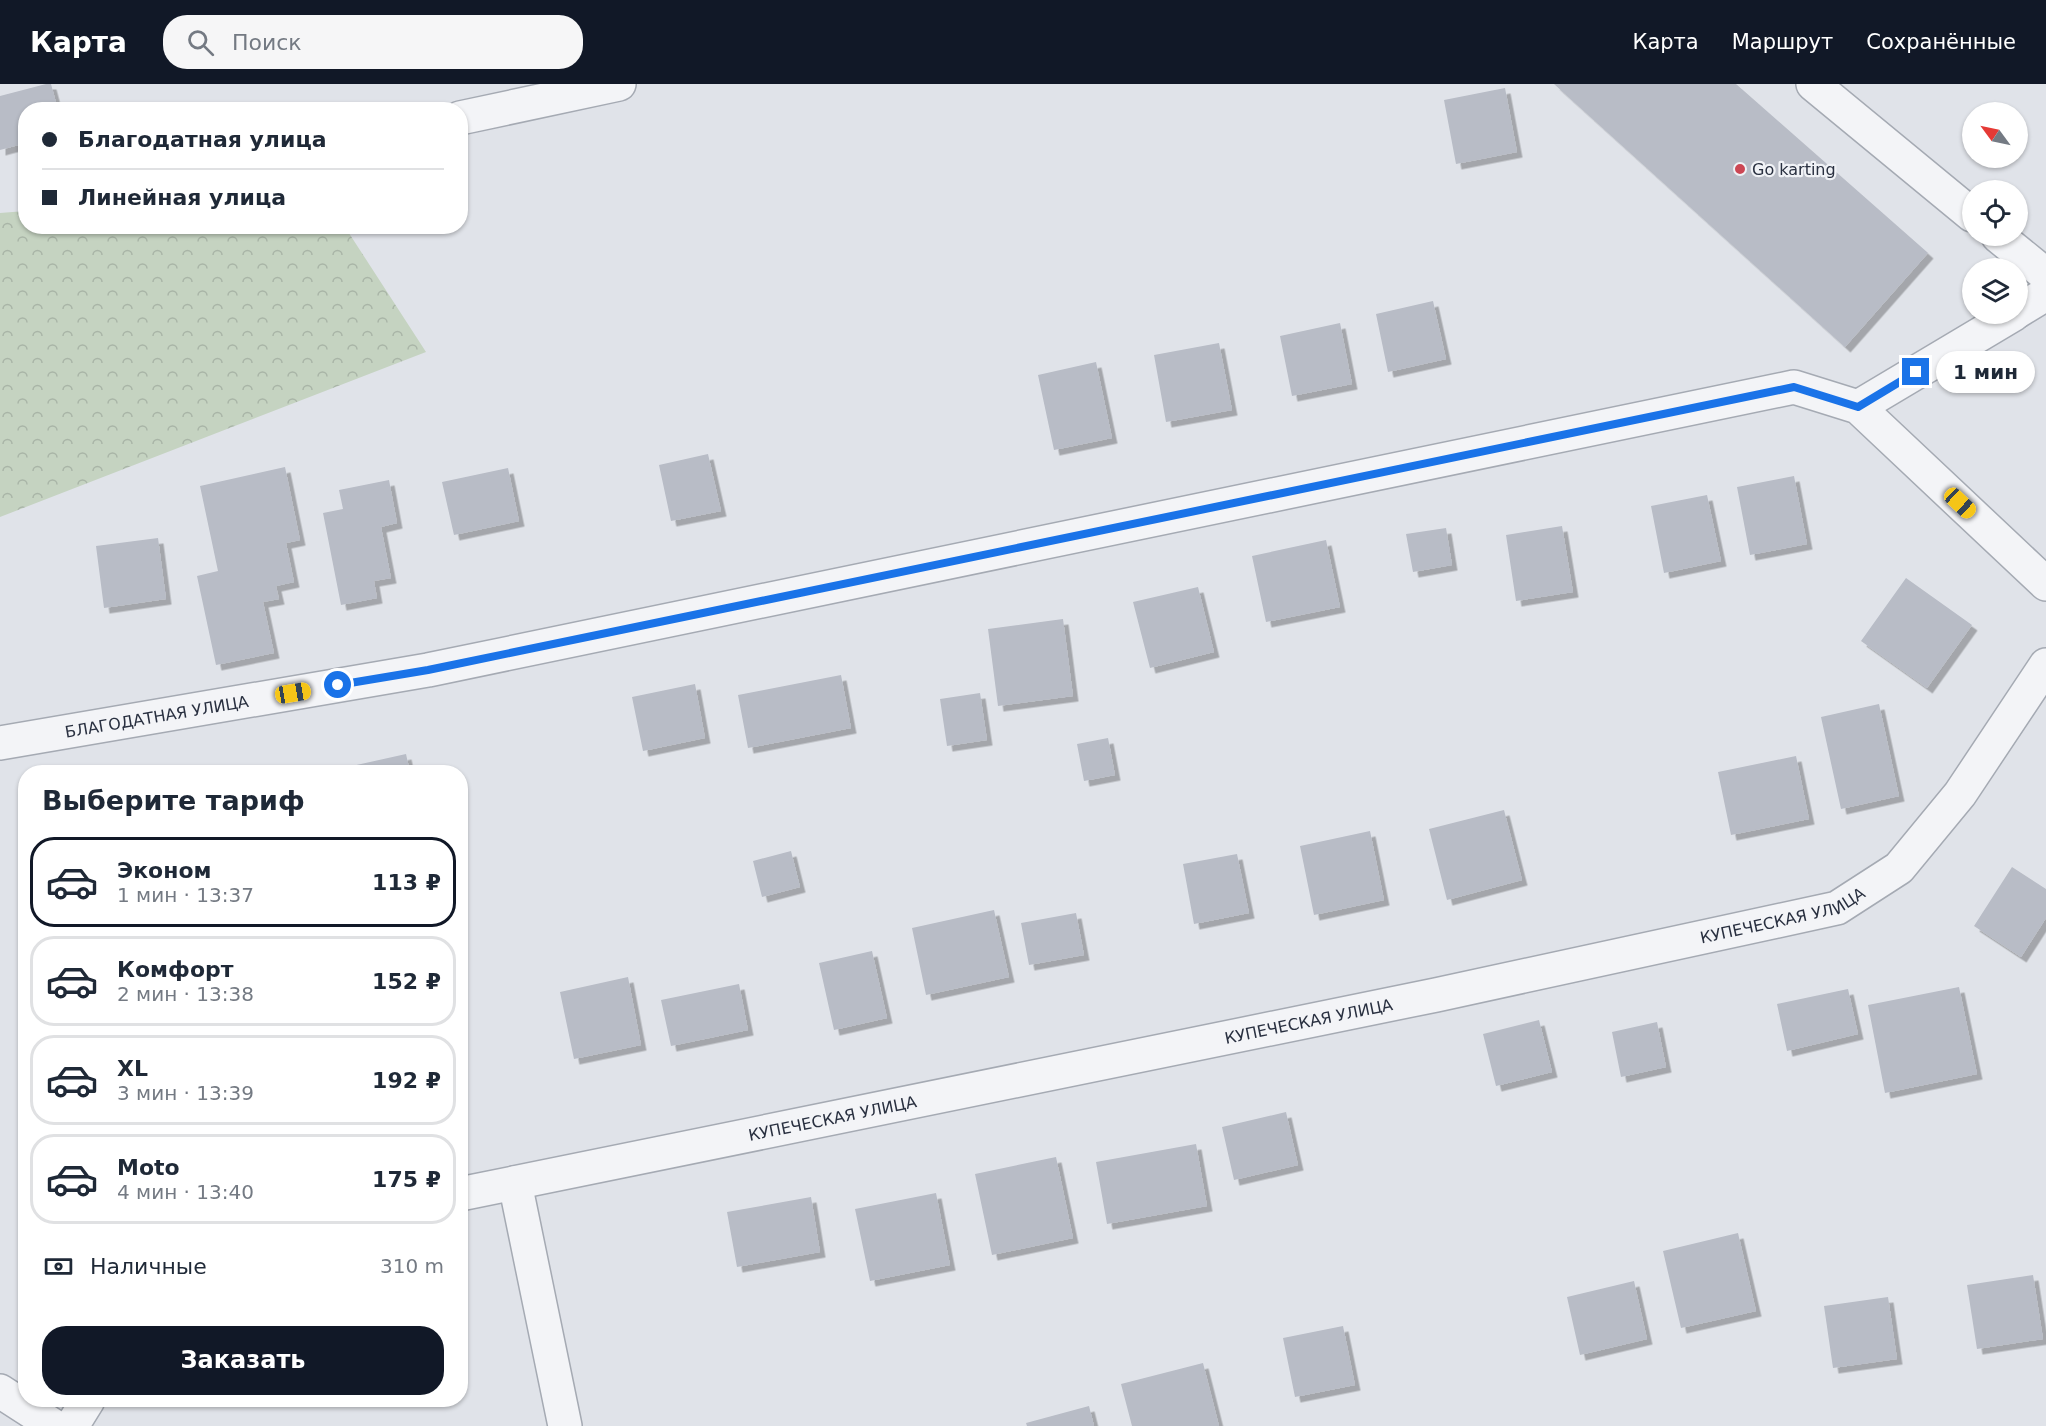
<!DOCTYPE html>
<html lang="ru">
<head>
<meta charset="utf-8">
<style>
  body { margin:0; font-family:"DejaVu Sans",sans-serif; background:#f6f6f7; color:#1f2937; height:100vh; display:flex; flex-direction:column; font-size:22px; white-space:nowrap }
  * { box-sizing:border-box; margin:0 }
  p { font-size:20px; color:#747a83 }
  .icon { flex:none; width:33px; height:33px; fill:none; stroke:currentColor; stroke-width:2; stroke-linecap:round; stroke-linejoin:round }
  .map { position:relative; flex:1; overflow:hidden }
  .sheet { position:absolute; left:18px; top:681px; width:450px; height:642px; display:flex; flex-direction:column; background:#fff; border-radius:24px; box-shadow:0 2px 4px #0004 }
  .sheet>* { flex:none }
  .hud { position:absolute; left:18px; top:18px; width:450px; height:132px; border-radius:24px; box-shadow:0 2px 4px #0004; display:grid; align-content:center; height:132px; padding:0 24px; background:#fff }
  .needle { width:39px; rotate:303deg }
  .fabs { position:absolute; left:1962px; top:18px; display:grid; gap:12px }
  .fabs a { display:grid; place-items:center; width:66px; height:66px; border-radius:50%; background:#fff; box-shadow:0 2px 4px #0004; font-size:30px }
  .end { position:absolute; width:27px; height:27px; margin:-14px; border:8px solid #1a73e8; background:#fff; box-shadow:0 0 0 3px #fff }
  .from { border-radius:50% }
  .bubble { position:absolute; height:42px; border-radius:21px; background:#fff; box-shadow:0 2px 4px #0004; font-size:20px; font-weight:700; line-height:42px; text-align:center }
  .car { position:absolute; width:18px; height:36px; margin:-18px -9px; border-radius:8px; box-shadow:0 0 4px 2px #0007; background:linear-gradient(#f5c518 24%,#345 0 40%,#f5c518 0 76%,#345 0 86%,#f5c518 0) }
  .hud b { display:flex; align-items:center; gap:21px; height:57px; font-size:22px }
  .hud b+b { border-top:2px solid #e0e1e3 }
  .hud i { width:15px; height:15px; background:#1f2937 }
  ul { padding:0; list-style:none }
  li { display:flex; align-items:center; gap:18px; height:90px; margin:0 12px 9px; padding:0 12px; border:3px solid #e0e1e3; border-radius:24px }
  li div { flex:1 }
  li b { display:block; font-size:22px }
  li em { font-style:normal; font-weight:700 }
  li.on { border-color:#111827 }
  li>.icon { width:54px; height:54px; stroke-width:1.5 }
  h2 { padding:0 24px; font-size:27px; line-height:72px }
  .pay { display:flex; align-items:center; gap:15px; height:66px; padding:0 24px; font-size:22px }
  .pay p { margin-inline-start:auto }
  .action { display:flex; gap:12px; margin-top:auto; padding:12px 24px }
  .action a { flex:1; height:69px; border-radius:24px; background:#111827; color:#fff; font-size:24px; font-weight:700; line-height:69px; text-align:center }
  header { display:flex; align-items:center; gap:36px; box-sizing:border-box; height:84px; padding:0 30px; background:#111827; color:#fff }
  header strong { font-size:28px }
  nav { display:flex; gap:33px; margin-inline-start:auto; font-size:21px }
  .search { width:420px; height:54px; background:#f6f6f7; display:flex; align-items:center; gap:15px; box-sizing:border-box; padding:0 21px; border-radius:24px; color:#747a83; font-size:22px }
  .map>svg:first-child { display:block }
  .forest { fill:url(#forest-crowns) }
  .building { fill:#b8bcc6; filter:url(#shadow) }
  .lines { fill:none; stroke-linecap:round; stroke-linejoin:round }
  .minor-casing { stroke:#a5aab3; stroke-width:36 }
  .minor { stroke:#f3f4f7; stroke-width:33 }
  .route { stroke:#1a73e8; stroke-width:8 }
  .poi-dot { fill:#cc4754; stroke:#f0f2f6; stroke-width:2 }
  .labels { text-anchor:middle; stroke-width:4.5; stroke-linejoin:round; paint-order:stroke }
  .poi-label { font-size:16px; fill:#293040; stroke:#f0f2f6; text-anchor:start }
  .street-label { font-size:16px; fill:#293040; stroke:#f0f2f6 }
</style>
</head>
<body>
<header>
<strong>Карта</strong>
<div class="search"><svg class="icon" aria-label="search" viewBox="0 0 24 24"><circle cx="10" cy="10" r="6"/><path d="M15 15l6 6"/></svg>Поиск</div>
<nav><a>Карта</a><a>Маршрут</a><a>Сохранённые</a></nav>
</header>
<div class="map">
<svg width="2046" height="1342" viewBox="0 0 2046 1342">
  <defs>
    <pattern id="forest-crowns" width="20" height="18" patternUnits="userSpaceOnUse" patternTransform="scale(1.5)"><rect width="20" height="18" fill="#c5d3c1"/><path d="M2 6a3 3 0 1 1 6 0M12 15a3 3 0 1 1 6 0" fill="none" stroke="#a9b5a7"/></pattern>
    <filter id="shadow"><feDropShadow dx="5.5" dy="5.5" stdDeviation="0" flood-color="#0004"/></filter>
  </defs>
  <rect width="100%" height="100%" fill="#e0e3e9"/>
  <path class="forest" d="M25,127l1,15 319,1 81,125 -426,165v-304z"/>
  <path class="building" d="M46,0h5l7,26h-32v33l-26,7v-54z
    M1554,0h182l192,169 -83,94z
    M1505,4l12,64 -61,12 -12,-64z
    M1433,217l13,58 -58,13 -12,-58z
    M1340,239l12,61 -60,12 -12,-60z
    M1219,259l13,67 -66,12 -12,-67z
    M1096,278l16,76 -58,12 -16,-75z
    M708,370l13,57 -50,10 -12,-56z
    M285,383l15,73 -14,3 8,39 -18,4 3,13 -16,3 11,51 -58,12 -19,-89 21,-5 -18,-85z
    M508,384l11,53 -65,14 -12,-53z
    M1794,392l13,68 -57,11 -13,-68z
    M389,396l8,43 -16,4 10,51 -17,3 3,17 -36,7 -18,-92 20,-4 -4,-19z
    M1707,411l14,66 -57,12 -13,-67z
    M1562,442l11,66 -57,9 -10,-66z
    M1446,444l6,37 -39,7 -7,-38z
    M158,454l8,61 -62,9 -8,-62z
    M1326,456l14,67 -74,15 -14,-66z
    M1906,494l66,47 -45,63 -66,-47z
    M1198,503l16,65 -64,16 -17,-66z
    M1063,535l10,77 -75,10 -10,-77z
    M841,591l10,53 -103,20 -10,-53z
    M695,600l10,54 -62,13 -11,-54z
    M980,609l7,47 -40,6 -7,-47z
    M1879,620l20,92 -58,13 -20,-92z
    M1108,654l7,37 -31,6 -7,-37z
    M406,670l4,18h-57l-1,-6z
    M1796,672l13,63 -78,16 -13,-63z
    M1504,726l18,70 -75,20 -18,-71z
    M1370,747l14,69 -70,15 -14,-69z
    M791,767l9,36 -38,10 -9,-36z
    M1237,770l12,59 -55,11 -11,-60z
    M2012,783l34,22v29l-25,39 -47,-31z
    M994,826l15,67 -83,18 -14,-67z
    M1076,829l8,42 -55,10 -8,-42z
    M872,867l15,67 -53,12 -15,-67z
    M628,893l13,68 -67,14 -14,-67z
    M739,900l9,46 -77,16 -10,-46z
    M1959,903l18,87 -92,19 -17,-88z
    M1848,905l10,45 -71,17 -10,-47z
    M1539,936l13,52 -56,14 -13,-52z
    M1657,938l9,45 -45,10 -9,-45z
    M1286,1028l12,53 -64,15 -12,-53z
    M1196,1060l11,62 -100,18 -11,-62z
    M1056,1073l17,81 -81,17 -17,-81z
    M936,1109l14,72 -80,16 -15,-72z
    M811,1113l9,55 -83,15 -10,-55z
    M1738,1149l18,78 -75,17 -18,-77z
    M2033,1191l10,64 -66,10 -10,-64z
    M1634,1197l13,58 -67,16 -13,-58z
    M1888,1213l9,62 -64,9 -9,-62z
    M1343,1242l12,59 -60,12 -12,-59z
    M1203,1279l16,63h-87l-11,-42z
    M1089,1322l5,20h-67l-1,-3z"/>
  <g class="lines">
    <defs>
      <g id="minor">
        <path d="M1813,0l159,131"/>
        <path d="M460,34l159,-34"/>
        <path d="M1998,152l48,39"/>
        <path d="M2018,227l28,-17"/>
        <path d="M1858,323l156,-93"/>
        <path id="s1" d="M0,659l428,-73 1366,-283 64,20 188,177"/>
        <path d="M515,1099l50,243"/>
        <path id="s2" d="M460,1110l976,-199 401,-87 62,-40 61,-74 86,-129"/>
        <path d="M0,1307l54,35"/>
        <path d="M72,1342l16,-26"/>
      </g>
    </defs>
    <use href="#minor" class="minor-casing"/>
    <use href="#minor" class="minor"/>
  </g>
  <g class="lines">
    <path class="route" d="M338,601l90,-15 1366,-283 64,20 58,-35"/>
  </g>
  <circle class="poi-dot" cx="1740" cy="85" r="6"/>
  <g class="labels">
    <g class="poi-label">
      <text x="1752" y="91">Go karting</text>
    </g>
    <g class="street-label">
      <text dy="6" stroke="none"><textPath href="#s1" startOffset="159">БЛАГОДАТНАЯ УЛИЦА</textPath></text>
      <text dy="6" stroke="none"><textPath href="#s2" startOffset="1352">КУПЕЧЕСКАЯ УЛИЦА</textPath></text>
      <text dy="6" stroke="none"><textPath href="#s2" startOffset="866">КУПЕЧЕСКАЯ УЛИЦА</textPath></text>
      <text dy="6" stroke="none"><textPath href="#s2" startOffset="380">КУПЕЧЕСКАЯ УЛИЦА</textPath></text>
    </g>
  </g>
</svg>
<div class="fabs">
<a><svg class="needle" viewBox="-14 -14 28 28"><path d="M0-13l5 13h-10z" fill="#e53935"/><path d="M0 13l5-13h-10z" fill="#747a83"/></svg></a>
<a><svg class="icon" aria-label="locate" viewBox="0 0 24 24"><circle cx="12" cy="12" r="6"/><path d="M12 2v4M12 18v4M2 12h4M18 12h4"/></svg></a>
<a><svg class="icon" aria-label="layers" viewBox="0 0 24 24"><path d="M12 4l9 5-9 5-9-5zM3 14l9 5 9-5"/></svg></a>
</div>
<i class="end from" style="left:338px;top:601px"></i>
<i class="end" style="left:1916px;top:288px"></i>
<div class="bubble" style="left:1936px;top:267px;width:99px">1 мин</div>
<i class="car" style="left:1960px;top:419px;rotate:133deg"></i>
<i class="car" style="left:293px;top:609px;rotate:81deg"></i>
<div class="hud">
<b><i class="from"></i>Благодатная улица</b>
<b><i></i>Линейная улица</b>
</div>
<section class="sheet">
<h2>Выберите тариф</h2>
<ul>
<li class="on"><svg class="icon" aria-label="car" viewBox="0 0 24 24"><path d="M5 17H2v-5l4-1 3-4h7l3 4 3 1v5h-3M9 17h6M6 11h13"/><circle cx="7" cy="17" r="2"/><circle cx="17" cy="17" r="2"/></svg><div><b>Эконом</b><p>1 мин · 13:37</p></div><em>113 ₽</em></li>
<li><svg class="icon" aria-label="car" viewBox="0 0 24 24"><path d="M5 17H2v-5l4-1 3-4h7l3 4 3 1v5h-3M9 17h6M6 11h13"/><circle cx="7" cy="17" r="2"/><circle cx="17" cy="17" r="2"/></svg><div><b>Комфорт</b><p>2 мин · 13:38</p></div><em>152 ₽</em></li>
<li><svg class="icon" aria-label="car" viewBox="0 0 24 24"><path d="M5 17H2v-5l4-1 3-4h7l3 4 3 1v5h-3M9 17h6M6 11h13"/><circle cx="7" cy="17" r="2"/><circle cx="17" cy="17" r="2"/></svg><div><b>XL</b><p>3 мин · 13:39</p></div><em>192 ₽</em></li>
<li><svg class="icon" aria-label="car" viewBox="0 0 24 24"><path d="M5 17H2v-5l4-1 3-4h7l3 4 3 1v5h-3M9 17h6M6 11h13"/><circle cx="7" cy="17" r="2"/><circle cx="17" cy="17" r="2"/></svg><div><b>Moto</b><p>4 мин · 13:40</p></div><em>175 ₽</em></li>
</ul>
<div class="pay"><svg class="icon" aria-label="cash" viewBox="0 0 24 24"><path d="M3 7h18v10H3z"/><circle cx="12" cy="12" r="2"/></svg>Наличные<p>310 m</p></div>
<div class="action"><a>Заказать</a></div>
</section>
</div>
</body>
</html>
